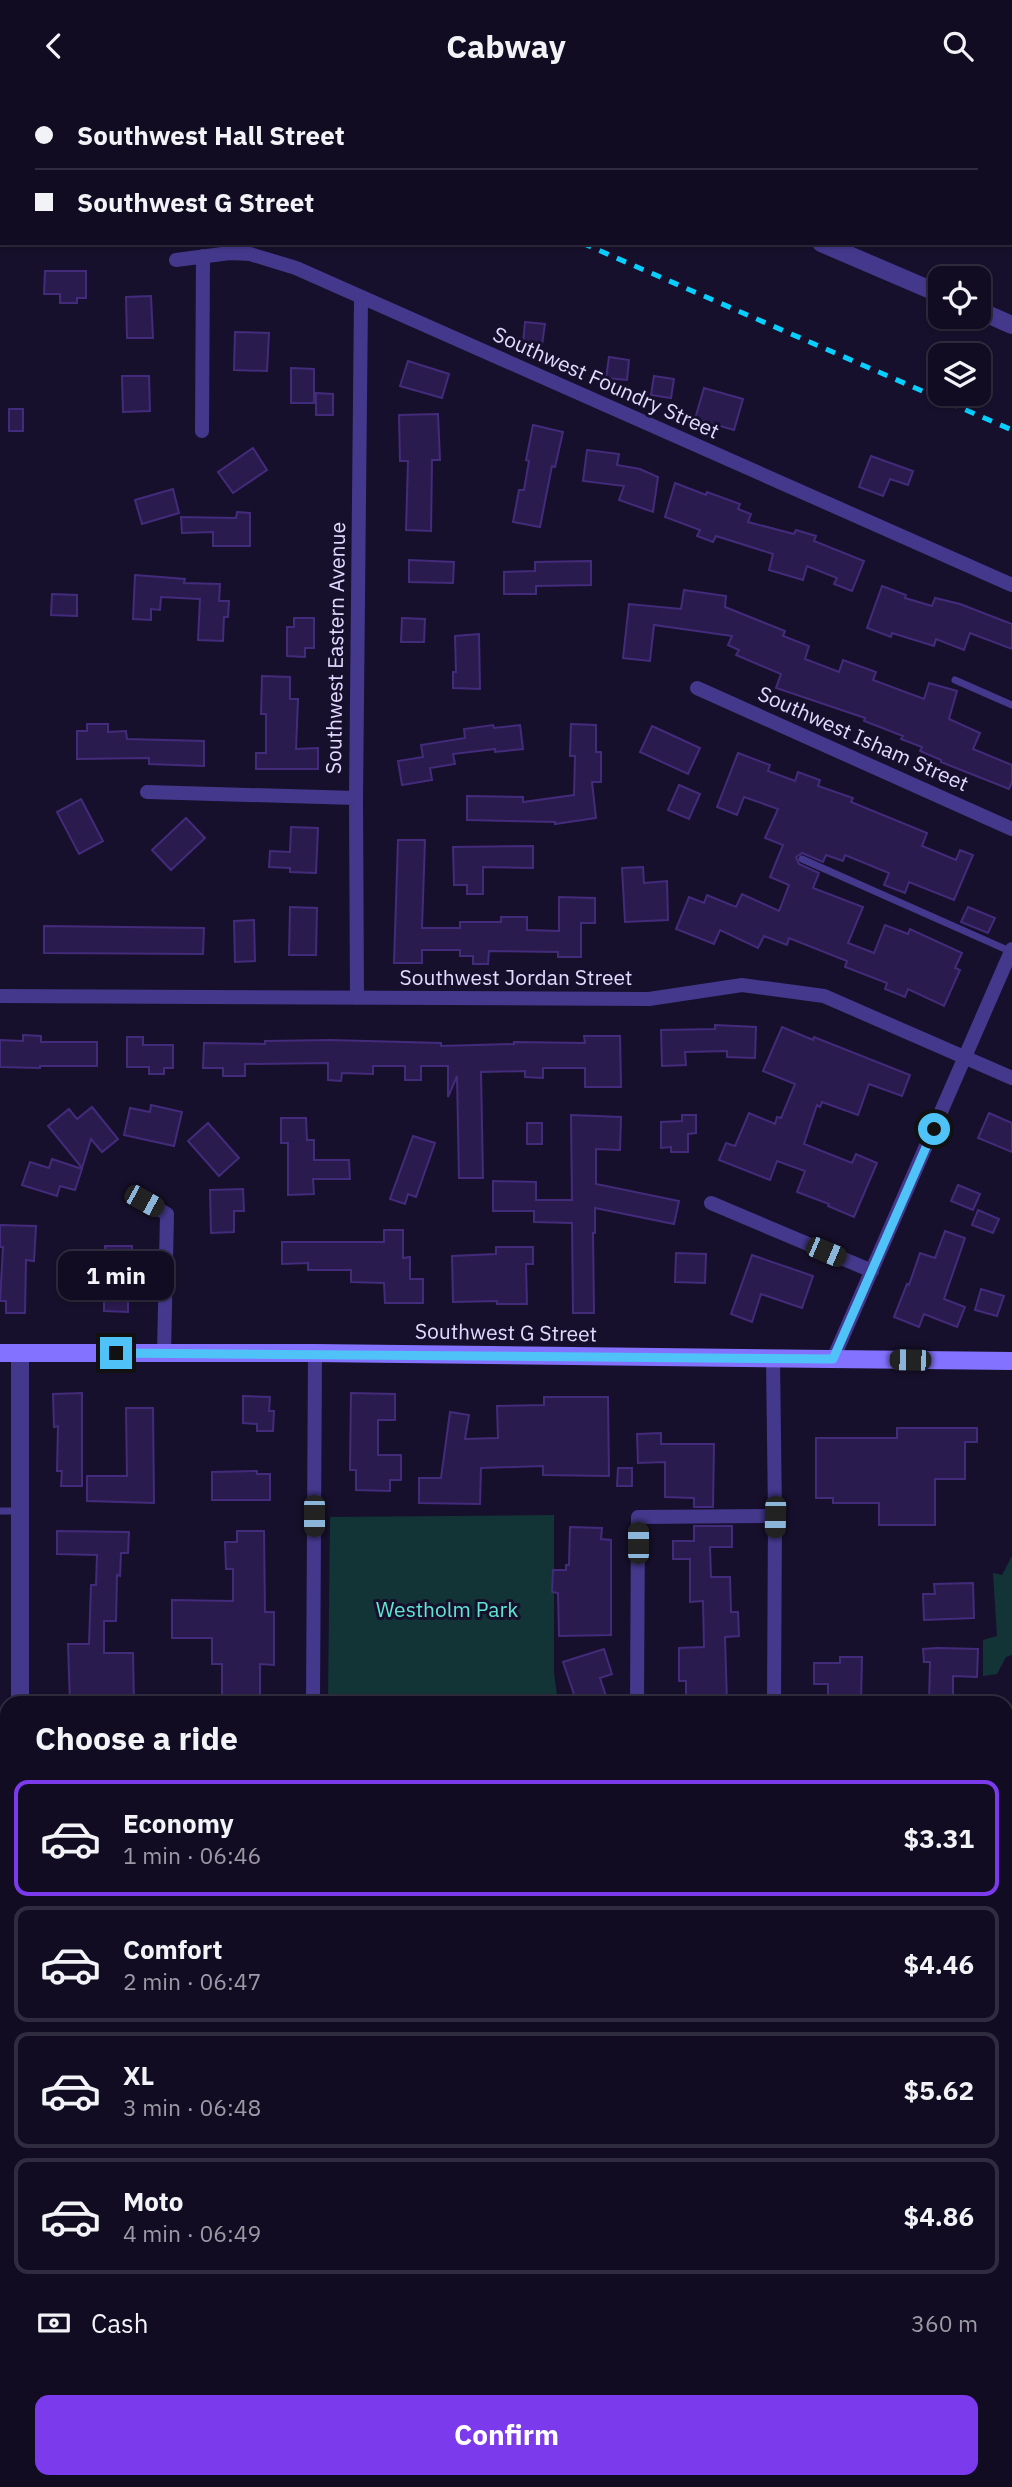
<!DOCTYPE html>
<html lang="en">
<head>
<meta charset="utf-8">
<style>
  body { margin:0; font-family:"IBM Plex Sans",sans-serif; background:#1e1a2e; color:#f1f3f6; height:100vh; display:flex; flex-direction:column; font-size:26px; white-space:nowrap }
  * { box-sizing:border-box; margin:0 }
  p { font-size:23px; color:#9c9ba5 }
  .icon { flex:none; width:38px; height:38px; fill:none; stroke:currentColor; stroke-width:2; stroke-linecap:round; stroke-linejoin:round }
  .map { position:relative; flex:1; overflow:hidden }
  .side { position:absolute; left:0px; top:1605px; width:1013px; height:793px; display:flex; flex-direction:column; background:#110c21; border-radius:21px 21px 0 0; box-shadow:0 2px 5px #0004,0 0 0 2px #302c3f }
  .side>* { flex:none }
  .banner { position:absolute; left:0px; top:0px; width:1013px; height:154px; box-shadow:0 2px 5px #0004,0 0 0 2px #302c3f; display:grid; align-content:center; height:154px; padding:0 35px; background:#110c21 }
  .fabs { position:absolute; left:928px; top:175px; display:grid; gap:14px }
  .fabs a { display:grid; place-items:center; width:63px; height:63px; border-radius:14px; background:#110c21; box-shadow:0 2px 5px #0004,0 0 0 2px #302c3f; font-size:35px }
  .end { position:absolute; width:32px; height:32px; margin:-16px; border:9px solid #4fc3f7; background:#111; box-shadow:0 0 0 4px #111 }
  .from { border-radius:50% }
  .bubble { position:absolute; height:49px; border-radius:14px; background:#110c21; box-shadow:0 2px 5px #0004,0 0 0 2px #302c3f; font-size:23px; font-weight:800; line-height:49px; text-align:center }
  .car { position:absolute; width:21px; height:42px; margin:-21px -10px; border-radius:9px; box-shadow:0 0 5px 2px #0007; background:linear-gradient(#222 24%,#8ab4d8 0 40%,#222 0 76%,#8ab4d8 0 86%,#222 0) }
  .banner b { display:flex; align-items:center; gap:24px; height:66px; font-size:26px }
  .banner b+b { border-top:2px solid #302c3f }
  .banner i { width:18px; height:18px; background:#f1f3f6 }
  ul { padding:0; list-style:none }
  li { display:flex; align-items:center; gap:21px; height:116px; margin:0 14px 10px; padding:0 21px; border:4px solid #302c3f; border-radius:14px }
  li div { flex:1 }
  li b { display:block; font-size:26px }
  li em { font-style:normal; font-weight:800 }
  li.active { border-color:#7c3aed }
  li>.icon { width:63px; height:63px; stroke-width:1.5 }
  h2 { padding:0 35px; font-size:32px; line-height:84px }
  .pay { display:flex; align-items:center; gap:18px; height:77px; padding:0 35px; font-size:26px }
  .pay p { margin-inline-start:auto }
  .cta { display:flex; gap:14px; margin-top:auto; padding:14px 35px }
  .cta a { flex:1; height:80px; border-radius:14px; background:#7c3aed; color:#fff; font-size:28px; font-weight:800; line-height:80px; text-align:center }
  header { display:flex; justify-content:space-between; align-items:center; height:91px; padding:0 35px; background:#110c21; font-size:32px; font-weight:800 }
  .map>svg:first-child { display:block }
  .green { fill:#123436 }
  .building { fill:#2a1b4e; stroke:#432b7b; stroke-width:2 }
  .lines { fill:none; stroke-linecap:round; stroke-linejoin:round }
  .service { stroke:#44388d; stroke-width:7 }
  .minor { stroke:#44388d; stroke-width:14 }
  .tertiary { stroke:#44388d; stroke-width:18 }
  .secondary { stroke:#8372ff; stroke-width:18 }
  .rail { stroke:#07cfff; stroke-width:5; stroke-dasharray:10 9; stroke-linecap:butt }
  .route { stroke:#4fc3f7; stroke-width:9 }
  .labels { text-anchor:middle; stroke-width:6; stroke-linejoin:round; paint-order:stroke }
  .street-label { font-size:21px; fill:#e2dbff; stroke:#17102c }
  .park-label { font-size:21px; fill:#5ee7d2; stroke:#17102c }
</style>
</head>
<body>
<header><svg class="icon" aria-label="back" viewBox="0 0 24 24"><path d="M15 5l-7 7 7 7"/></svg>Cabway<svg class="icon" aria-label="search" viewBox="0 0 24 24"><circle cx="10" cy="10" r="6"/><path d="M15 15l6 6"/></svg></header>
<div class="map">
<svg width="1012" height="2396" viewBox="0 0 1012 2396">
  <rect width="100%" height="100%" fill="#17102c"/>
  <path class="green" d="M554,1424v158l4,30h-230l2,-186z
    M1012,1465v99l-6,2 -9,17 -14,2v-36l14,-4 -4,-63 9,2z"/>
  <path class="building" d="M45,180h41v27h-9v5h-17v-9h-16z
    M151,205l2,42h-26l-1,-41z
    M525,231l20,2 -3,21 -19,-2z
    M235,241l34,1 -2,38 -33,-1z
    M609,266l20,3 -2,20 -21,-2z
    M408,270l41,13 -7,24 -42,-12z
    M291,277l23,1v34h-23z
    M122,285h27l1,35 -27,1z
    M654,285l20,3 -3,19 -20,-3z
    M704,297l39,11 -9,31 -39,-11z
    M316,302l17,1v21h-17z
    M9,318h14v22h-14z
    M438,323l2,46h-8l-1,71 -25,-1 2,-69h-8l-1,-46z
    M533,334l30,7 -8,35 -3,-1 -12,61 -27,-5 6,-32h5l5,-29 -3,-1z
    M253,357l14,22 -34,23 -15,-21z
    M587,359l32,4 -2,11 23,4 18,8 -5,35 -34,-12 5,-14 -41,-5z
    M871,365l42,15 -5,14 -18,-6 -7,17 -24,-9z
    M675,392l31,12 1,-3 33,12 -2,5 13,5 -3,8 46,12 2,-4 20,6 -2,5 50,20 -12,30 -18,-7 3,-6 -30,-12 -4,14 -34,-10 4,-16 -57,-18 -3,6 -16,-6 3,-6 -35,-13z
    M173,398l6,24 -37,11 -7,-24z
    M237,421l13,1v33h-37v-14l-31,1 -1,-16 55,1z
    M409,469l45,2 -1,21 -44,-1z
    M591,470v24l-55,1v8h-32v-22l31,-1v-9z
    M135,484l50,4 -1,4 36,1 -1,17h10l-1,16h-4l-1,24 -25,-1 2,-41 -39,-2 -1,13 -9,-1v11l-18,-1z
    M882,495l24,9 -1,3 27,8 3,-8 25,6 52,20v25l-42,-16 -6,17 -28,-11 -2,7 -42,-13 -1,4 -24,-9z
    M684,499l42,6 -1,11 60,24 -2,5 26,10 -4,13 34,13 4,-12 33,12 -3,8 51,19 5,-16 28,8 -8,28 31,14 -7,16 39,16v17l-3,7 -68,-27v-2l-21,-9 2,-4 -21,-8 2,-3 -39,-15 1,-3 -89,-30 5,-14 -45,-19 3,-5 -11,-5 4,-9 -78,-11 -4,36 -27,-3 6,-54 52,5z
    M52,503l25,1v21l-26,-1z
    M294,527h20v30h-9v9l-18,-1v-29h7z
    M402,527l23,1 -1,23h-23z
    M479,543l1,55 -27,-1v-16h3l-1,-36z
    M262,585l28,1v22h8l-2,50 22,-1v21h-62v-16h10v-39h-5z
    M87,633h21v8l18,-1 1,8 77,2v25l-55,-2v-6l-72,1v-28h10z
    M571,633l25,1v27h5v30h-9l4,36 -41,6v-2l-88,-2v-24l56,1v5l51,-7 1,-39h-5z
    M493,634l1,3 26,-3 3,24 -28,3v-3l-42,5 2,10 -25,4 2,12 -30,5 -4,-24 25,-4 -2,-12 44,-7 -1,-9z
    M652,635l48,22 -12,26 -48,-22z
    M738,662l32,12 -2,6 27,10 3,-9 22,8 -2,6 35,12 -2,4 76,31 -5,13 34,14 4,-10 13,5 -19,45 -45,-18 -4,11 -21,-8 5,-12 -44,-18 -2,6 -17,-6 -3,7 -21,-9 -6,4 3,7 20,9 -6,15 50,19 -15,36 26,10 11,-28 23,9 2,-5 52,24 -7,15 5,2 -16,36 -36,-17 -3,8 -20,-8 2,-6 -42,-16 2,-6 -58,-23 -2,7 -23,-9 -6,12 -38,-18 -6,14 -38,-15 13,-32 15,6 3,-8 29,12 6,-13 37,17 10,-26 -19,-8 13,-32 -18,-7 13,-29 -34,-12 -7,18 -20,-8z
    M679,694l21,9 -11,25 -21,-9z
    M81,708l22,42 -24,13 -22,-42z
    M186,727l19,20 -34,32 -19,-20z
    M291,736l27,1 -2,45 -26,-1v-4l-21,-1 1,-16 20,1z
    M398,749h27l-3,88h38v-6h41v-5h26v13l32,1v-34l36,1v25h-14v34h-23v-5l-69,-1 -1,13h-15v-8h-13v-6h-38v13h-28z
    M533,755v22l-50,-1v27h-16v-9h-13l-1,-38z
    M643,776l1,16 23,-2 1,39 -43,2 -3,-54z
    M290,816l27,1 -1,47h-27z
    M968,816l27,11 -7,15 -27,-11z
    M254,829l1,41 -20,1 -1,-41z
    M44,835l160,2 -1,26 -159,-1z
    M715,934l41,2 -1,31 -28,-1v-6l-42,1 1,13 -24,1 -1,-36 54,-1z
    M782,936l31,13 1,-3 96,38 -8,21 -33,-12 -11,31 -36,-13 -2,5 -3,-2 -13,39 48,19 4,-9 21,9 -23,54 -26,-11 1,-2 -32,-12 8,-21 -28,-10 -7,19 -51,-20 7,-17 9,3 14,-33 26,11 2,-7 4,1 14,-34 -32,-13z
    M23,944l18,1v6h56v24h-57v2l-40,-1v-27l23,1z
    M584,945h36l1,51h-36v-19h-42v10l-18,-1v-6l-44,1 2,106h-24l-2,-102 -9,21v-31h-27v14h-16v-14h-32v8l-31,-1 -1,8 -13,-1v-17l-83,1v12h-22v-8h-20l1,-25 61,1v-3l65,-1 111,3v3l73,-2v-2l71,1z
    M127,946h16v8h30v23h-9v6h-15v-7h-22z
    M151,1014l31,7 -8,34 -50,-11 6,-27 20,4z
    M92,1016l26,32 -16,13 -11,-13 -9,29 -34,-42 21,-17 8,10z
    M989,1022l23,10v29l-34,-14z
    M571,1024l50,2 -1,33 -24,-1v35l83,17 -5,23 -79,-16v25h-2l1,80h-21l-1,-90 -38,-1v-11h-41v-30l43,1v18h36z
    M682,1024h14v18l-8,1v18h-17v-5l-10,1v-26l21,-1z
    M281,1027h25l1,22h7v20h35l1,19h-37l1,15 -26,1v-52h-7z
    M208,1032l31,35 -20,18 -31,-35z
    M527,1032h15v21h-15z
    M413,1045l22,7 -19,54 -8,-3 -3,10 -15,-5z
    M52,1068l30,10 -7,21 -15,-4 -3,10 -35,-11 8,-23 19,6z
    M958,1094l22,9 -7,16 -22,-9z
    M243,1098l1,22h-10v21l-23,1 -1,-43z
    M978,1119l21,9 -6,14 -21,-8z
    M0,1134l36,1 -2,35 -8,-1 -1,53h-19v-12h-6l3,-54h-3z
    M384,1139h19v28l7,-1v22h13v24h-38l-1,-20 -33,-1v-12h-43v-7l-26,1v-22h102z
    M945,1140l20,7 -21,61 21,8 -8,20 -33,-13 -5,13 -25,-10 13,-33 2,1 11,-32 15,5z
    M105,1155h27l-1,19h-3v47l-24,-1v-16l-40,-1v-37l41,1z
    M496,1156h37v17h-7l1,40h-30v-3l-44,1 -1,-46 44,-2z
    M676,1162l30,1 -1,29 -30,-1z
    M752,1164l61,21 -11,32 -41,-14 -9,28 -21,-8z
    M981,1198l23,7 -7,20 -22,-6z
    M82,1302v93h-21l1,-15h-5l1,-45 -4,1 -1,-33z
    M351,1302l44,1v26h-17v35h23v25h-11v11l-34,-1v-20h-6z
    M243,1305l27,1 -1,14h5l-1,20h-16v-7l-14,-1z
    M544,1306h64l1,79 -66,-1v-9l-62,2 -1,36 -61,-1v-25h22l9,-66 19,3 -4,24 33,-1 -1,-32 47,-1z
    M126,1317h27l1,95 -67,-2v-25h40z
    M897,1337h80v14h-12v37h-30v46h-56v-22h-46v-5h-17v-60h81z
    M661,1342v11h53l-1,63h-19v-9l-29,-1v-35l-27,1 -1,-29z
    M618,1377h14v18h-15z
    M257,1380v3h13v26h-58v-28z
    M694,1435h38v21h-22l1,30h19l1,35h7l1,24 -14,1 2,66h-41v-22h-7v-33l25,-1 -1,-46 -13,1v-43h-17v-18h21z
    M570,1436l32,1 -1,11 10,1v95l-52,1 -1,-43 -6,-1 1,-22h13v-5h3z
    M57,1440l72,1 -1,21h-7l-1,23 -3,-1 -1,46h-12v32h29l1,50h-64l-2,-59h21l2,-59h5l1,-30 -40,-1z
    M237,1440h27l1,81h9v53l-14,-1v39h-38v-39h-10v-26h-40v-38l61,1v-32h-7l-1,-27h12z
    M973,1492l1,35 -50,2 -1,-26h12l-1,-10z
    M937,1557l41,1 -1,28 -24,-1v27h-24l1,-41h-6l-1,-13z
    M604,1558l8,25 -12,4 7,21 -12,4h-18l-14,-41z
    M840,1566h22l-1,46h-33v-19h-14v-21h26z"/>
  <g class="lines">
    <path class="service" d="M955,589l57,25
      M802,768l210,93
      M0,1420h20
      M0,2317h7"/>
    <path class="minor" d="M13,0v2
      M673,2v-2
      M176,169l54,-7 20,1 46,14 716,317
      M202,340l1,-175
      M697,597l315,141
      M147,701l209,6
      M0,905l649,3 93,-14 82,11 188,82
      M357,907l-1,-200 5,-500
      M144,1110l23,13 -3,139
      M711,1112l161,68
      M773,1268l2,157 -1,187
      M833,1268l179,-410
      M313,1612l2,-350
      M637,1612l1,-186 137,-1
      M0,1697h7
      M1006,1702h6
      M1006,1939h6
      M0,2170h7
      M1006,2176h6
      M606,2390v6
      M899,2396v-6"/>
    <path class="tertiary" d="M0,43l2,-1
      M821,152l119,51
      M978,219l34,15
      M20,1612v-349
      M34,2390l1,6"/>
    <path class="secondary" d="M0,1262h315l697,8"/>
    <path class="rail" d="M0,104l2,-1
      M582,152l430,187"/>
  </g>
  <g class="lines">
    <path class="route" d="M116,1262l717,6 101,-230"/>
  </g>
  <g class="labels">
    <g class="street-label">
      <text transform="translate(606 292) rotate(24)" y="7">Southwest Foundry Street</text>
      <text transform="translate(336 557) rotate(-89)" y="7">Southwest Eastern Avenue</text>
      <text transform="translate(863 648) rotate(24)" y="7">Southwest Isham Street</text>
      <text x="516" y="894">Southwest Jordan Street</text>
      <text transform="translate(506 1242) rotate(1)" y="7">Southwest G Street</text>
    </g>
    <g class="park-label">
      <text x="447" y="1526">Westholm Park</text>
    </g>
  </g>
</svg>
<div class="fabs">
<a><svg class="icon" aria-label="locate" viewBox="0 0 24 24"><circle cx="12" cy="12" r="6"/><path d="M12 2v4M12 18v4M2 12h4M18 12h4"/></svg></a>
<a><svg class="icon" aria-label="layers" viewBox="0 0 24 24"><path d="M12 4l9 5-9 5-9-5zM3 14l9 5 9-5"/></svg></a>
</div>
<i class="end from" style="left:934px;top:1038px"></i>
<i class="end" style="left:116px;top:1262px"></i>
<div class="bubble" style="left:58px;top:1160px;width:116px">1 min</div>
<i class="car" style="left:144px;top:1110px;rotate:119deg"></i>
<i class="car" style="left:826px;top:1161px;rotate:113deg"></i>
<i class="car" style="left:910px;top:1269px;rotate:271deg"></i>
<i class="car" style="left:314px;top:1425px;rotate:180deg"></i>
<i class="car" style="left:775px;top:1426px;rotate:181deg"></i>
<i class="car" style="left:638px;top:1452px;rotate:0deg"></i>
<div class="banner">
<b><i class="from"></i>Southwest Hall Street</b>
<b><i></i>Southwest G Street</b>
</div>
<section class="side">
<h2>Choose a ride</h2>
<ul>
<li class="active"><svg class="icon" aria-label="car" viewBox="0 0 24 24"><path d="M5 17H2v-5l4-1 3-4h7l3 4 3 1v5h-3M9 17h6M6 11h13"/><circle cx="7" cy="17" r="2"/><circle cx="17" cy="17" r="2"/></svg><div><b>Economy</b><p>1 min · 06:46</p></div><em>$3.31</em></li>
<li><svg class="icon" aria-label="car" viewBox="0 0 24 24"><path d="M5 17H2v-5l4-1 3-4h7l3 4 3 1v5h-3M9 17h6M6 11h13"/><circle cx="7" cy="17" r="2"/><circle cx="17" cy="17" r="2"/></svg><div><b>Comfort</b><p>2 min · 06:47</p></div><em>$4.46</em></li>
<li><svg class="icon" aria-label="car" viewBox="0 0 24 24"><path d="M5 17H2v-5l4-1 3-4h7l3 4 3 1v5h-3M9 17h6M6 11h13"/><circle cx="7" cy="17" r="2"/><circle cx="17" cy="17" r="2"/></svg><div><b>XL</b><p>3 min · 06:48</p></div><em>$5.62</em></li>
<li><svg class="icon" aria-label="car" viewBox="0 0 24 24"><path d="M5 17H2v-5l4-1 3-4h7l3 4 3 1v5h-3M9 17h6M6 11h13"/><circle cx="7" cy="17" r="2"/><circle cx="17" cy="17" r="2"/></svg><div><b>Moto</b><p>4 min · 06:49</p></div><em>$4.86</em></li>
</ul>
<div class="pay"><svg class="icon" aria-label="cash" viewBox="0 0 24 24"><path d="M3 7h18v10H3z"/><circle cx="12" cy="12" r="2"/></svg>Cash<p>360 m</p></div>
<div class="cta"><a>Confirm</a></div>
</section>
</div>
</body>
</html>
